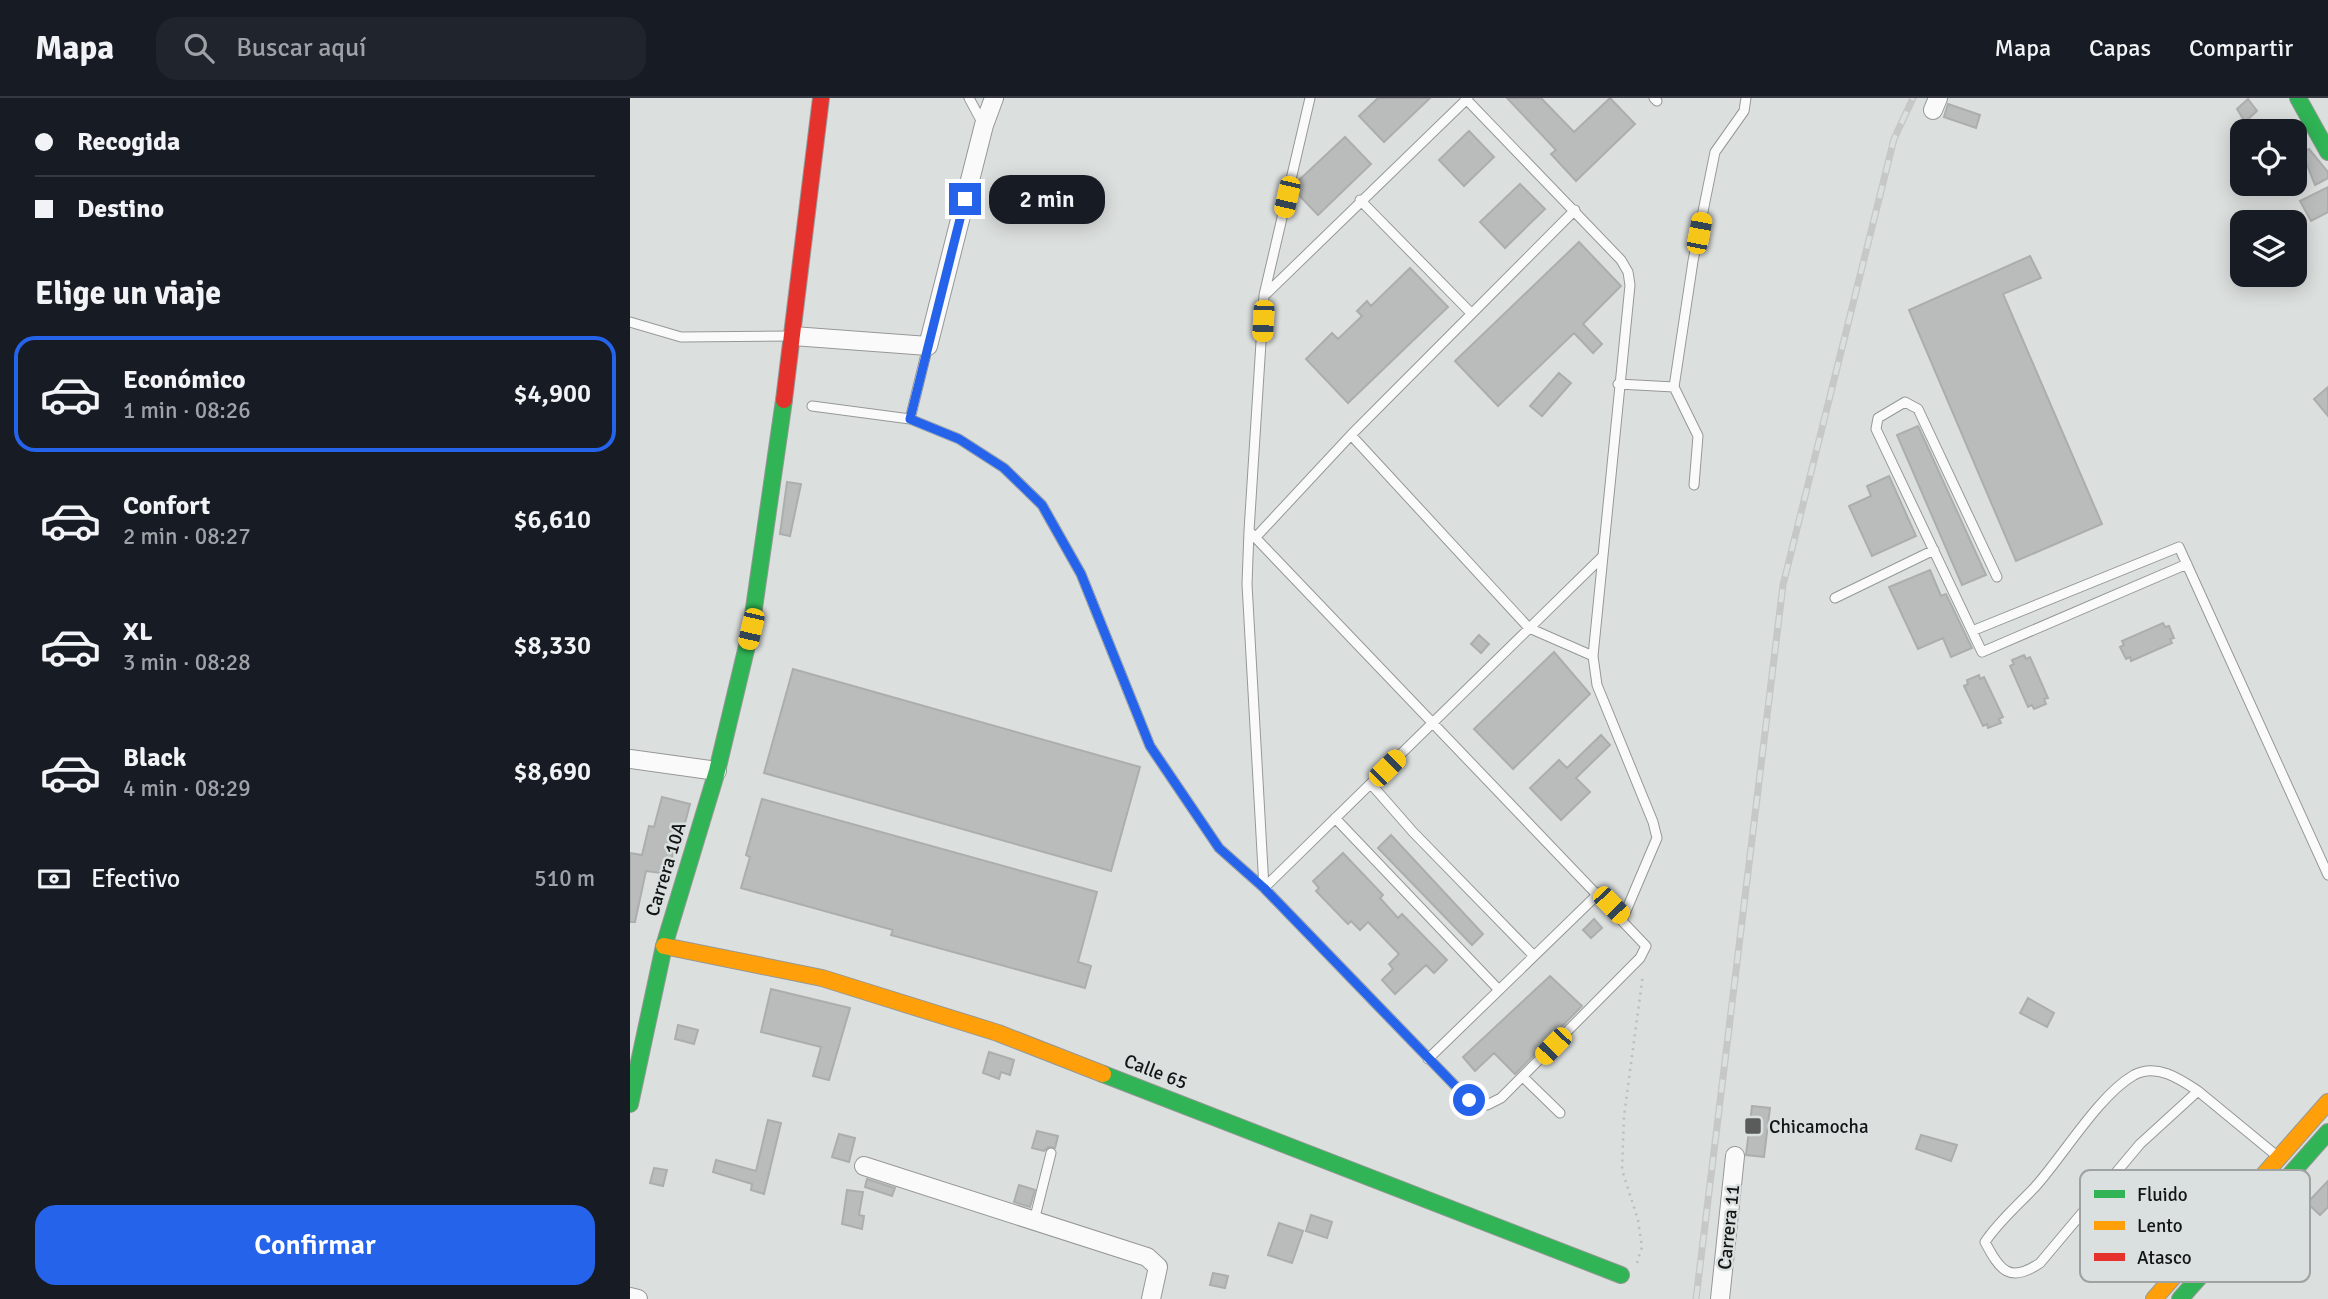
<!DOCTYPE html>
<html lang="es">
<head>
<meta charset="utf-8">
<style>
  body { margin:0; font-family:Signika,sans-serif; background:#20242c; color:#f1f3f6; height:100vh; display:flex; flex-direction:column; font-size:26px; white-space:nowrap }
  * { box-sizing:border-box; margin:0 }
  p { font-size:23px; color:#9ea1a6 }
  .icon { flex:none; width:38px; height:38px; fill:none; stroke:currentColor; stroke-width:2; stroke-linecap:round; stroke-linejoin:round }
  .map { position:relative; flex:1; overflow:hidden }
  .side { display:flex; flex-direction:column; background:#171b24; width:630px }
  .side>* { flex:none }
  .banner { display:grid; align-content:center; height:154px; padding:0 35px; background:#171b24 }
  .buttons { position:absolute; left:1600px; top:21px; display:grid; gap:14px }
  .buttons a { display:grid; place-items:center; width:77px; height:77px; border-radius:14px; background:#171b24; box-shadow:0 4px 18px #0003; font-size:35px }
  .end { position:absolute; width:32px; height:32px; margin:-16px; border:9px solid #2563eb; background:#fff; box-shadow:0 0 0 4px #fff }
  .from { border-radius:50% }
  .bubble { position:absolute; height:49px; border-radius:21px; background:#171b24; box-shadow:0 4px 18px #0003; font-size:23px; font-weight:600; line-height:49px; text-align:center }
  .car { position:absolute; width:21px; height:42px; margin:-21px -10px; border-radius:9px; box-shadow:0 0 5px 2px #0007; background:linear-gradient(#f5c518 24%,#345 0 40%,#f5c518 0 76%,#345 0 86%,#f5c518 0) }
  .banner b { display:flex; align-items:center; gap:24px; height:66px; font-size:26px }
  .banner b+b { border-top:2px solid #363941 }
  .banner i { width:18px; height:18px; background:#f1f3f6 }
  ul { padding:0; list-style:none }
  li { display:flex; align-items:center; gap:21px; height:116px; margin:0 14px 10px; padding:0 21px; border:4px solid transparent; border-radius:21px }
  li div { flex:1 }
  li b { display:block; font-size:26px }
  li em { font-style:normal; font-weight:600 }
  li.on { border-color:#2563eb }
  li>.icon { width:63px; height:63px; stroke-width:1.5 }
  h2 { padding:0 35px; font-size:32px; line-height:84px }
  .pay { display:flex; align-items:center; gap:18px; height:77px; padding:0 35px; font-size:26px }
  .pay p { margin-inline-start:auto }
  .cta { display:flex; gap:14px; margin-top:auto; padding:14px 35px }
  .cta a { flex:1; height:80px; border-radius:21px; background:#2563eb; color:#fff; font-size:28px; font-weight:600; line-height:80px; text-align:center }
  header { display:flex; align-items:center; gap:42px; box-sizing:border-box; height:98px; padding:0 35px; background:#171b24; border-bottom:2px solid #363941 }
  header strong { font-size:33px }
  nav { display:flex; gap:38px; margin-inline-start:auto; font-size:24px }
  .search { width:490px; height:63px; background:#20242c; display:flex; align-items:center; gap:18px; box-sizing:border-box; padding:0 24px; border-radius:21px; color:#9ea1a6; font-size:26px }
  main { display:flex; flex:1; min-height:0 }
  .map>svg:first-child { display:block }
  .building { fill:#b9bcbb; stroke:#abaead; stroke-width:2 }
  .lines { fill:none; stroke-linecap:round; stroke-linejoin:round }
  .lane-casing { stroke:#959896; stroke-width:11 }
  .street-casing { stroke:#959896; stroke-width:20 }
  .fast-casing { stroke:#959896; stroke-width:18 }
  .slow-casing { stroke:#959896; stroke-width:18 }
  .jam-casing { stroke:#959896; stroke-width:18 }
  .path { stroke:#bcbebe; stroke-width:2.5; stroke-dasharray:2 5; stroke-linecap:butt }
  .lane { stroke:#fafafa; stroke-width:9 }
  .street { stroke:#fafafa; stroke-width:18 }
  .fast { stroke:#30b455; stroke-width:16 }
  .slow { stroke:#ff9f0a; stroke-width:16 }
  .jam { stroke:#e5322d; stroke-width:16 }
  .rail-casing { stroke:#c6c7c7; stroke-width:7 }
  .rail { stroke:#dae0df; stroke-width:4.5; stroke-dasharray:13; stroke-linecap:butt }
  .route { stroke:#2563eb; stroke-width:9 }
  .poi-dot { fill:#595c5b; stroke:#dae0df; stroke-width:2.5 }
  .labels { text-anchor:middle; stroke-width:5; stroke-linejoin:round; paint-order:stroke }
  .street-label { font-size:19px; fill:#131514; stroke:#dae0df }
  .poi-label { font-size:19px; fill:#131514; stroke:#dae0df; text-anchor:start }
  .key { fill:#dae0df; stroke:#9ea3a2; stroke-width:2 }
  .key-label { font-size:19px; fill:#131514 }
</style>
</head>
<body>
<header>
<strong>Mapa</strong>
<div class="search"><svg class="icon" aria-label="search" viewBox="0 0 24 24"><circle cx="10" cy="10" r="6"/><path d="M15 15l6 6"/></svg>Buscar aquí</div>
<nav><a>Mapa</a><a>Capas</a><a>Compartir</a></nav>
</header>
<main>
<section class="side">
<div class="banner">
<b><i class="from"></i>Recogida</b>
<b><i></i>Destino</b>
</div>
<h2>Elige un viaje</h2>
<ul>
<li class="on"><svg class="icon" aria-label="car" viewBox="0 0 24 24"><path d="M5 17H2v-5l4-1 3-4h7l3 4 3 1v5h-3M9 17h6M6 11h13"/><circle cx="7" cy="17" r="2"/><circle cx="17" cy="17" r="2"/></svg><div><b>Económico</b><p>1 min · 08:26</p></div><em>$4,900</em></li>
<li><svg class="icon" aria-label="car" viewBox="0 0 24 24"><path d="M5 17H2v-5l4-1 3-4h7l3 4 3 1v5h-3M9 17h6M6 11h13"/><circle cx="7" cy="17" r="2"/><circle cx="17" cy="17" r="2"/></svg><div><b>Confort</b><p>2 min · 08:27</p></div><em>$6,610</em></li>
<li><svg class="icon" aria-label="car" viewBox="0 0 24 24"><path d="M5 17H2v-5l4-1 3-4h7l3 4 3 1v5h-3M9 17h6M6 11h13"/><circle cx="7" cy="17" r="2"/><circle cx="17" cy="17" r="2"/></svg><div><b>XL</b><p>3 min · 08:28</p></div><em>$8,330</em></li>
<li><svg class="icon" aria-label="car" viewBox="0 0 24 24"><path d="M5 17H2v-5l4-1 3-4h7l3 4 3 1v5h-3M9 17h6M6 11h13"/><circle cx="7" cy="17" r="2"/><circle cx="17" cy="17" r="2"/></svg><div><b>Black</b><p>4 min · 08:29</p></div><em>$8,690</em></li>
</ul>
<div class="pay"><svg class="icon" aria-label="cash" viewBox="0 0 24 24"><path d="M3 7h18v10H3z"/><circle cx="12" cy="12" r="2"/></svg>Efectivo<p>510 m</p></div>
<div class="cta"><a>Confirmar</a></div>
</section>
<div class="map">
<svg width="1698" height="1201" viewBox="0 0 1698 1201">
  <rect width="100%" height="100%" fill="#dbdfde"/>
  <path class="building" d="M748,0h52l-46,44 -25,-26z
    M877,0h34l33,34 36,-34 25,26 -59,57 -25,-27 5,-4z
    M1618,1l9,12 -12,11 -8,-13z
    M1318,6l32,11 -4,13 -32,-11z
    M839,33l25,26 -30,29 -25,-26z
    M715,39l26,27 -53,51 -23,-24 2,-9z
    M1679,51l19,23v6l-13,7 -13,-33z
    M890,86l25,25 -40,39 -25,-26z
    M1698,89v25l-17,9 -11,-20z
    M949,144l42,44 -38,38 19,20 -9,9 -19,-20 -76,73 -43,-45z
    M1400,158l11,22 -38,16 99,230 -86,37 -107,-251z
    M780,170l38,39 -100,96 -42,-44 26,-26 6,6 24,-23 -5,-5 10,-10 4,5z
    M929,275l12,10 -29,33 -12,-10z
    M1698,289v29l-14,-17z
    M1288,328l68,149 -24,10 -65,-150z
    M1259,378l27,60 -44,20 -23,-50 22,-10 -4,-10z
    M157,384l14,2 -11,52 -10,-2z
    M1300,472l11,26 5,-2 26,54 -21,9 -8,-19 -25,11 -29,-62z
    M1533,525l2,4 4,-1 5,12 -4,1 2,4 -41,18 -1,-4 -4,2 -6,-12 4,-2 -2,-4z
    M849,537l10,9 -8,9 -10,-9z
    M924,554l36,42 -77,75 -39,-40z
    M1394,557l2,4 4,-2 18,41 -4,1 2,5 -12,5 -2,-4 -4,2 -18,-41 4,-2 -2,-4z
    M163,571l347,98 -29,104 -347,-98z
    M1349,577l1,4 4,-2 19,40 -4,2 2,4 -13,5 -1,-4 -4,2 -19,-40 4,-2 -1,-4z
    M971,637l9,10 -34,33 14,14 -29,28 -31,-32 29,-28 8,8z
    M32,699l28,7 -5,19 -7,25 -4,-1 -5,27 -23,-3 -11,51h-5v-69l12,2 7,-29 5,1z
    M132,701l335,93 -19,70 13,4 -6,22 -194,-53 2,-5 -152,-42 9,-31 -4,-2z
    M761,737l92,99 -11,11 -94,-97z
    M713,755l40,42 -3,3 18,20 4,-4 45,46 -13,13 -8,-8 -31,29 -13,-14 11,-11 -4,-5 10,-10 -31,-32 -8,8 -9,-9 -3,3 -32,-33 3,-3 -6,-7z
    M964,821l8,9 -11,10 -8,-8z
    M920,878l32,30 -67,68 -21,-21 -19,18 -12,-14z
    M141,891l79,19 -21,72 -16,-4 8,-29 -60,-15z
    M1398,900l26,15 -7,14 -27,-14z
    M48,927l20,5 -4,14 -19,-5z
    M359,954l25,8 -4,15 -9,-3 -2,7 -16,-6z
    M1122,1008l18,2 -6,49 -18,-2z
    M138,1022l13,3 -17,71 -13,-4 1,-6 -39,-12 3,-12 40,11z
    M407,1033l21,5 -3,12 -7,-1 -4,4 -12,-3z
    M209,1036l16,4 -6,24 -17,-5z
    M1291,1037l36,10 -6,16 -35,-12z
    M24,1070l13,2 -4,16 -13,-3z
    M237,1081l28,9 -3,8 -27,-9z
    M1698,1083v26l-8,8 -13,-12z
    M389,1087l16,5 -5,17 -16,-5z
    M217,1092l16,2 -4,23 5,1 -2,13 -20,-5z
    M681,1117l21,7 -5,16 -21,-7z
    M649,1125l24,8 -11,32 -24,-8z
    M583,1175l15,3 -3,12 -15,-3z"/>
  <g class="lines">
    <defs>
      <path id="lane" d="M339,0l14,26
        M835,0l156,162 7,12 2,13 -37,371 4,29 56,137 4,16 -34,80
        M1024,0l3,3
        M730,102l111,113
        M636,196l202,-196
        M0,224l51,15 111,-1
        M988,286l56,3
        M182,308l98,13 49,20 45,29 38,37 39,69 69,172 69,102 45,40 205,212 18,5 14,-7 139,-140 6,-12 -397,-415
        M280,321l18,-73
        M721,337l178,193 64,28
        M1064,387l4,-49 -24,-49 19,-126 22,-109 29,-41 2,-13
        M625,440l96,-103 224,-225
        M1367,479l-79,-168 -13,-7 -27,16 -2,11 106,223 205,-88
        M1205,500l99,-48
        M1342,533l207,-84 149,328
        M741,686l42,48 120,123
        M705,720l164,172
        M634,790l-17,-304 2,-53 15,-236 46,-197
        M634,790l338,-331
        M798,961l171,-166
        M893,979l37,36
        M1568,993l-58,53 -100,119c-31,21 -40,7 -55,-21 14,-21 33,-37 50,-55 28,-31 64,-92 99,-112 23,-12 46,4 64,16l79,65
        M404,1123l17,-68"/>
      <path id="street" d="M1303,12l5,-12
        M163,238l135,10 56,-221 10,-27
        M0,661l87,12
        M234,1068l283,91 11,10 -7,32
        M0,1199l8,2
        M1090,1201l15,-143"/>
      <path id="fast" d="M1668,0l30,54
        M473,976l518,201
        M0,1006l34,-158 53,-175 34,-142 33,-229
        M1550,1201l148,-167"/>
      <path id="slow" d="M34,848l158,32 176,55 105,41
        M1524,1201l174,-197"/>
      <path id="jam" d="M154,302l37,-302"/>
    </defs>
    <use href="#lane" class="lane-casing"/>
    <use href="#street" class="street-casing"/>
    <use href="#fast" class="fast-casing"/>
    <use href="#slow" class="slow-casing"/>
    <use href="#jam" class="jam-casing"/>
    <path class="path" d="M1007,1165l5,-16 -4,-27 -16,-50 2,-54 19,-142"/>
    <use href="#lane" class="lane"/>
    <use href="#street" class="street"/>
    <use href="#fast" class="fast"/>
    <use href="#slow" class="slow"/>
    <use href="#jam" class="jam"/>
    <defs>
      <path id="rail" d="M1066,1201l87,-714 111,-446 19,-41"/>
    </defs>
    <use href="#rail" class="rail-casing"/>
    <use href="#rail" class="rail"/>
  </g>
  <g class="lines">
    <path class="route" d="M335,101l-55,220 49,20 45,29 38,37 39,69 69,172 69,102 45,40 205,212"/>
  </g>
  <rect class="poi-dot" x="1114" y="1019" width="18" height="18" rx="3.5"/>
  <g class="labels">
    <g class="street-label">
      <text transform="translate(35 771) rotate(-73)" y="7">Carrera 10A</text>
      <text transform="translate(526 973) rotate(21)" y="7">Calle 65</text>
      <text transform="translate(1098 1129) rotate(-84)" y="7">Carrera 11</text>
    </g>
    <g class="poi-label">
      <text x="1139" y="1035">Chicamocha</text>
    </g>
  </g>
  <rect x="1450" y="1072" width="230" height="112" rx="10" class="key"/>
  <rect x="1464" y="1092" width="31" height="8" fill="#30b455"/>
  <rect x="1464" y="1123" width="31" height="9" fill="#ff9f0a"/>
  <rect x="1464" y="1155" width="31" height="8" fill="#e5322d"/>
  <g class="key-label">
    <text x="1507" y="1103">Fluido</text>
    <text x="1507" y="1134">Lento</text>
    <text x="1507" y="1166">Atasco</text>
  </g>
</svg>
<div class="buttons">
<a><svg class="icon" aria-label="locate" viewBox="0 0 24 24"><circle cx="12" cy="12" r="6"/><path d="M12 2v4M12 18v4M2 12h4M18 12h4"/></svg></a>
<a><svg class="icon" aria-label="layers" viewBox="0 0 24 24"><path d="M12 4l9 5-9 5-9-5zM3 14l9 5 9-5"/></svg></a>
</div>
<i class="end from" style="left:839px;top:1002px"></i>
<i class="end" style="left:335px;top:101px"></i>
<div class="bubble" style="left:359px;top:77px;width:116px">2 min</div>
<i class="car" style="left:657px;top:99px;rotate:193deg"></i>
<i class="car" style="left:1069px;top:135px;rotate:11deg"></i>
<i class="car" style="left:633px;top:223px;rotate:183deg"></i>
<i class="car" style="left:121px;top:531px;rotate:193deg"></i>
<i class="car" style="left:757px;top:670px;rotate:45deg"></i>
<i class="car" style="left:981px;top:807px;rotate:136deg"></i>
<i class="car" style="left:923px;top:948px;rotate:224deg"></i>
</div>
</main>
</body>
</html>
